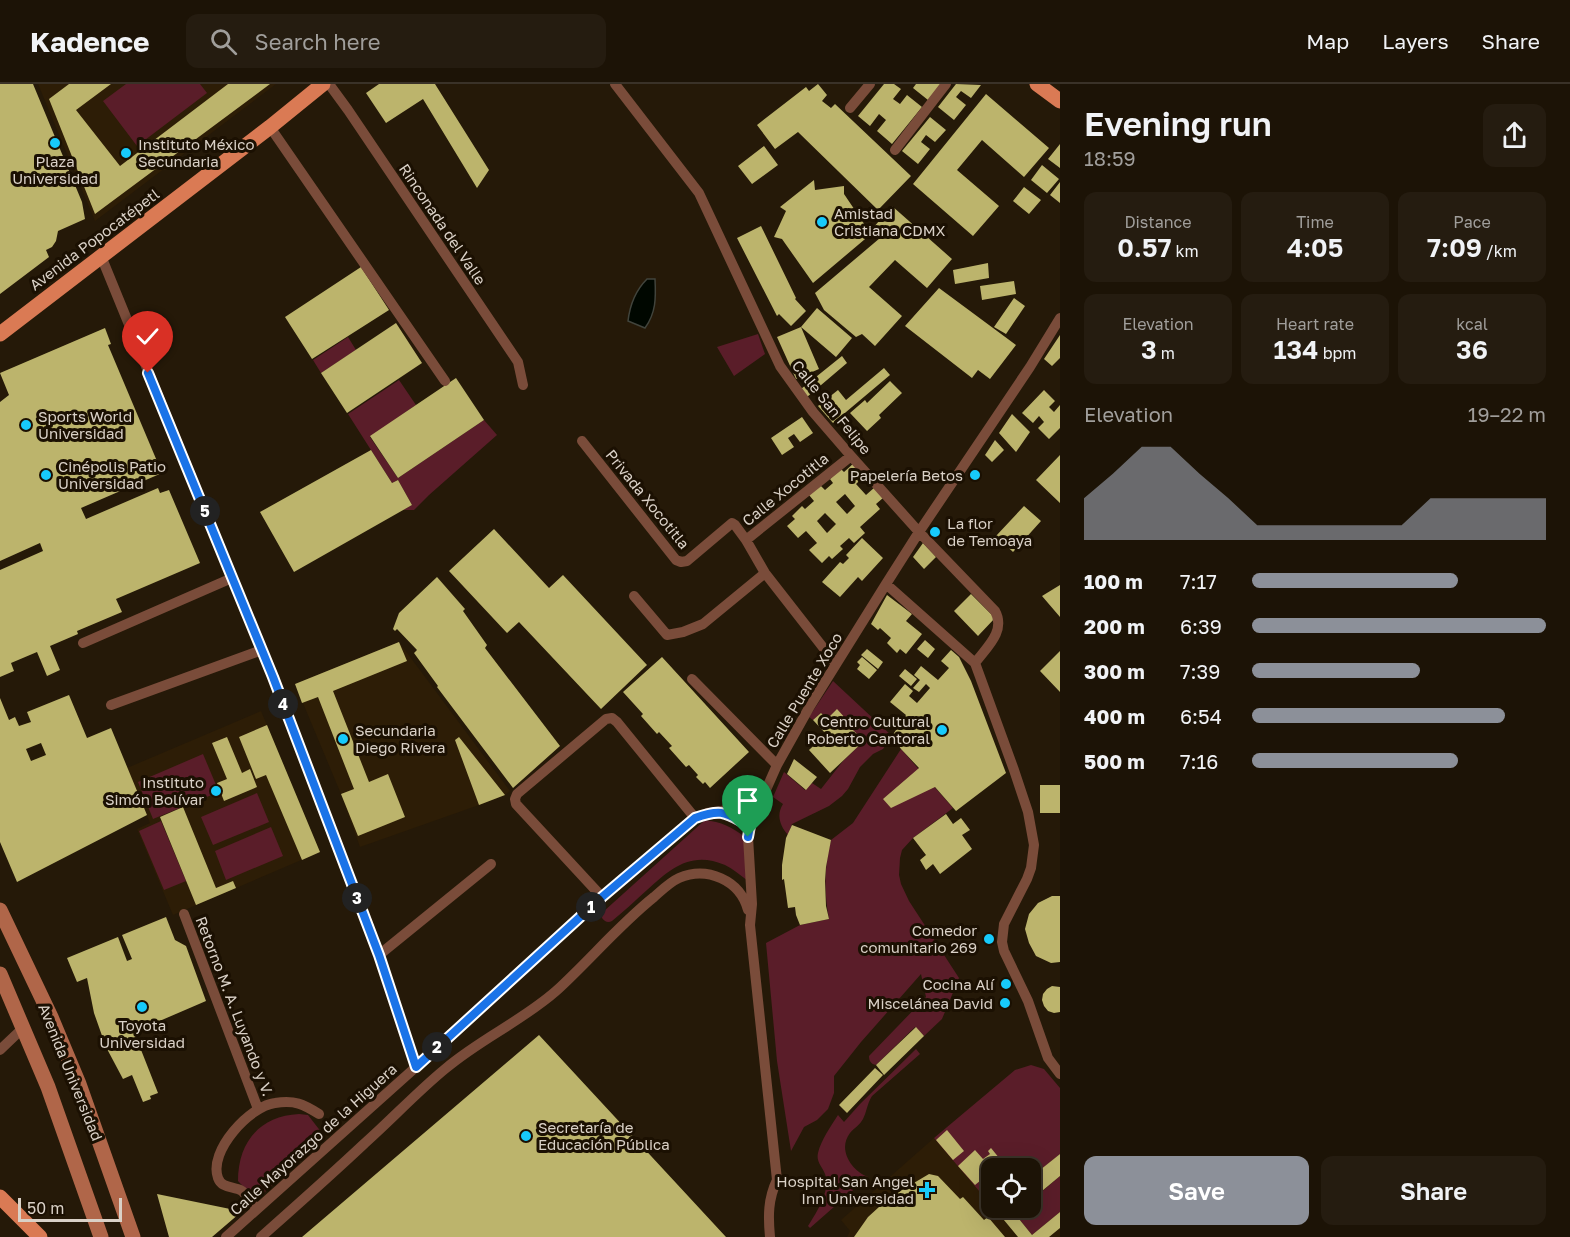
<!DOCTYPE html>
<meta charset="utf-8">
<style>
:root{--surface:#1c1306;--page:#251c10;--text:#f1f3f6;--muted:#a09e9b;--line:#3a3228;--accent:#8c9099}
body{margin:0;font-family:"Golos Text",sans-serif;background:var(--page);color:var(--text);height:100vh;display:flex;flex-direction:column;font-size:22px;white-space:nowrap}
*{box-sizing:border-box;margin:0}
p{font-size:20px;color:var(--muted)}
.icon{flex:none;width:33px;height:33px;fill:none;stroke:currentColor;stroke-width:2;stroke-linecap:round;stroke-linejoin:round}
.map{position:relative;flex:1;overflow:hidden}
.sheet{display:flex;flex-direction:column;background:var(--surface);width:510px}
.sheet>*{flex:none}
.controls{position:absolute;left:981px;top:1074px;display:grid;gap:12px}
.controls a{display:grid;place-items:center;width:60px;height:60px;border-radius:12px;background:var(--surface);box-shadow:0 6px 24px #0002,0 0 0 2px var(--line);font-size:30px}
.scale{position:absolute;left:18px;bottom:15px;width:104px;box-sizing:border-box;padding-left:6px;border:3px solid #dad1c7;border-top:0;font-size:16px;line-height:21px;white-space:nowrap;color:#dad1c7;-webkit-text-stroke:4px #1b1002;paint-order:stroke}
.pin{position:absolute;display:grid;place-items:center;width:51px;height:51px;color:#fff;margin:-62px -26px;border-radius:50% 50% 50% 0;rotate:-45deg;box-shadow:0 0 6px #0007}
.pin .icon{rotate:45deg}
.km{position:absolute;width:30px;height:30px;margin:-15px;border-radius:50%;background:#222;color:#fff;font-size:16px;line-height:30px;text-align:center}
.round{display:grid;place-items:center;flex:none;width:63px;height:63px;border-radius:12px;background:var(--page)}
.headline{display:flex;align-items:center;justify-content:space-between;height:102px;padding:0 24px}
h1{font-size:33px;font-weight:600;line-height:45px}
.metrics{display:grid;grid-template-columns:repeat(3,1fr);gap:9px;height:102px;padding:6px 24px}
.metrics div{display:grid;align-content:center;border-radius:12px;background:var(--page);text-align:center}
.metrics b{font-size:26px;font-weight:600}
.metrics small{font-size:16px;font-weight:400}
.metrics p{font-size:16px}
.chart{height:168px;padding:12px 24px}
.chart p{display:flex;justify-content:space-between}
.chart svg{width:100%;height:108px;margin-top:6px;fill:var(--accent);opacity:.7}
.cta{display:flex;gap:12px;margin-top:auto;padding:12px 24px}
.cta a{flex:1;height:69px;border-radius:12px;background:var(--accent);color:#fff;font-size:24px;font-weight:600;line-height:69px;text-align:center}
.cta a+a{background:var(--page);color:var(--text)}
ul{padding:0 24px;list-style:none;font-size:20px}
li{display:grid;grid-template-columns:96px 72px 1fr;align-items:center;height:45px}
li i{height:15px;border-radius:8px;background:var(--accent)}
header{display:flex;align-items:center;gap:36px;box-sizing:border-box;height:84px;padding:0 30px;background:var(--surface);border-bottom:2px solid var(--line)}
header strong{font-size:28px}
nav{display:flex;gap:33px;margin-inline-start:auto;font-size:21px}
.search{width:420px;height:54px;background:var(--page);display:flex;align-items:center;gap:15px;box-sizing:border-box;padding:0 21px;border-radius:12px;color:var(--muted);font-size:22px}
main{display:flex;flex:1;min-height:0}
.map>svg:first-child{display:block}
.built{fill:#2d1d06}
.green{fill:#5a1d29}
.water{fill:#000700;stroke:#41443c;stroke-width:1.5}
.building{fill:#bcb46c;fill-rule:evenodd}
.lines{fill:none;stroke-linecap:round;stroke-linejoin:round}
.minor{stroke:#7a4c3a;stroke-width:10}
.secondary{stroke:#b06649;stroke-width:15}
.primary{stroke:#da7a54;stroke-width:15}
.route-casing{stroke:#fff;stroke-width:12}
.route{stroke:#1a73e8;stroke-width:8}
.poi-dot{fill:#17cafb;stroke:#1b1002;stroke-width:2}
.labels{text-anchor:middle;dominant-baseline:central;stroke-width:6;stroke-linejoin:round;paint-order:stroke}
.poi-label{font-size:15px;fill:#dad1c7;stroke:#1b1002;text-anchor:start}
.street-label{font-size:15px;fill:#dad1c7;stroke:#1b1002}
</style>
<header>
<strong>Kadence</strong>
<div class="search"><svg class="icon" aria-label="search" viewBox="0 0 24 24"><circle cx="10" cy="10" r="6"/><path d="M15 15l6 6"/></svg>Search here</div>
<nav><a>Map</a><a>Layers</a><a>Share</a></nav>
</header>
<main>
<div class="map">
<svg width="1060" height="1153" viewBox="0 0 1060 1153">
<rect width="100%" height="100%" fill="#251908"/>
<path class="built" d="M 38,0 L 276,0 L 95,137 Z
M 399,558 L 510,707 L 505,711 L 479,721 L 360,763 L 341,710 L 295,600 Z
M 261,627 L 320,768 L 173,831 L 137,745 L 150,739 L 127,684 Z
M 934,1054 L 984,1111 L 991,1121 L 992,1124 L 1030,1124 L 1031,1094 L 1060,1070 L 1060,1153 L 847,1153 L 850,1147 L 841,1136 Z"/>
<path class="green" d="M 126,0 L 200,0 L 207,9 L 137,62 L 103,17 Z
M 758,250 L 765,270 L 734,292 L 717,263 Z
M 348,253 L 356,266 L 321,289 L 313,276 Z
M 399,296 L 416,321 L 370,353 L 398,394 L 484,336 L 497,351 L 429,411 L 414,426 L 403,426 L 412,421 L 398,396 L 392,399 L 348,330 Z
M 833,597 L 892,652 L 883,665 L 873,670 L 860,683 L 848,705 L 842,712 L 829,722 L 792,740 L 788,751 C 780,742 776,731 783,720 L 773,713 L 784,688 L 805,706 L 812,699 L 821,705 L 843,677 L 863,658 L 844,637 L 837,626 L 827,635 L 821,629 L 813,636 L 809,633 Z
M 901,665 L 953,724 L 913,754 L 902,766 L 900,774 L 899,791 L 901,800 L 909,817 L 959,894 L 942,935 L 924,952 L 915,943 L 876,981 C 871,980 869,977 869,972 L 926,913 L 921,890 L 861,958 L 834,992 L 834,1009 L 828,1025 L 817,1036 L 804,1043 L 791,1067 L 777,977 L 766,859 L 800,841 L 829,835 C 824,808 824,782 831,756 L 853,739 Z
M 203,670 L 219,708 L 153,735 L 138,698 Z
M 257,709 L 269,738 L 213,761 L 201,733 Z
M 705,736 C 721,738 732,743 745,753 L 748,797 C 740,791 733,785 725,781 C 691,766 670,785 647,806 C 635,817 624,827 612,837 C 608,839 605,838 602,834 L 603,828 Z
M 161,737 L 186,797 L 164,806 L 139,747 Z
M 271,743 L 283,772 L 226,796 L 215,767 Z
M 916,965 L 920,970 L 872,1012 C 867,1020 867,1027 863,1035 C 860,1041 854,1044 850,1049 C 837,1066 852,1087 868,1093 L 810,1144 L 808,1142 C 816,1129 831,1107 825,1090 C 822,1082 816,1078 818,1069 C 821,1056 831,1042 838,1031 L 844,1038 L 860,1020 Z
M 1031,981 L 1044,985 L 1060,1004 L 1060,1070 L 1031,1094 L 1030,1084 L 992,1084 L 991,1121 L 934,1054 L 1015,986 Z
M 299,1030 L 308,1031 L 325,1053 L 256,1116 L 238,1097 C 238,1059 259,1032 299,1030 Z
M 1060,1092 L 1060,1128 L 1032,1151 L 1010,1124 L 1016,1124 L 1018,1125 L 1020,1124 L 1030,1124 L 1031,1117 Z"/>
<path class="water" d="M 647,195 L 655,195 C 656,214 656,229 645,244 L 628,237 C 630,220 635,207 647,195 Z"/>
<path class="building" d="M 0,0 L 33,0 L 82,118 L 85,135 L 58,147 L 56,157 L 52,163 L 46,166 L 49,173 L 0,210 Z
M 69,0 L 111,0 L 76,26 L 120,82 L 228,0 L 270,0 L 95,130 L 49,15 Z
M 379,0 L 435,0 L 489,86 L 477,104 L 423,15 L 386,39 L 366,9 Z
M 818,0 L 827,11 L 822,17 L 831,24 L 835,20 L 911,92 L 878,126 L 798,48 L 775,65 L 757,41 L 806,3 L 809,7 Z
M 884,0 L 894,0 L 901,5 L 893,15 L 900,20 L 907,11 L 922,23 L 892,60 L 877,47 L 886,36 L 879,30 L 870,42 L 858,32 Z
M 916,0 L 941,0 L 928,16 L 913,4 Z
M 956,0 L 981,1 L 971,14 L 961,7 L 956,13 L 966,21 L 954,36 L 938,23 Z
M 986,10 L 1049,64 L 1024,93 L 982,56 L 957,86 L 999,122 L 973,152 L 913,100 Z
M 930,33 L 946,46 L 935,58 L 926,51 L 921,58 L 930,65 L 918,80 L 902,67 Z
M 1060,60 L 1060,84 L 1048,75 Z
M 764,62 L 778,81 L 752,100 L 738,82 Z
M 1042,81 L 1059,95 L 1047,109 L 1031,96 Z
M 814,96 L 815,106 L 844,102 L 844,110 L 871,150 L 813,199 L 782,155 L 774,153 L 786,127 L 780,123 Z
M 1060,98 L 1060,119 L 1050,111 Z
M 1024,103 L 1041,116 L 1029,130 L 1013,117 Z
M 892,122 L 952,175 L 927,204 L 895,176 L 869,203 L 902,232 L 875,262 L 862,250 L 856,253 L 824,226 L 815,209 L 880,154 L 873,144 Z
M 761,142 L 796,214 L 795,215 L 806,227 L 791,242 L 779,230 L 777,232 L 737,154 Z
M 988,179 L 989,194 L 955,200 L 953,186 Z
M 361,183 L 389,226 L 312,275 L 285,233 Z
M 1014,197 L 1016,210 L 982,216 L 980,202 Z
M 939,204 L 1016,261 L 990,295 L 978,286 L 972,294 L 905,242 Z
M 1014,214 L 1025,222 L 1006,250 L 994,243 Z
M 817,224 L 852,254 L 836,273 L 801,243 L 819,285 L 796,295 L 777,253 L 801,243 Z
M 396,239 L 422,279 L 347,329 L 321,289 Z
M 105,244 L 111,260 L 108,261 L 162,389 L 81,424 L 86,435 L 158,404 L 160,409 L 169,406 L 200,479 L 116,515 L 122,528 L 77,547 L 78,550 L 50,562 L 60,586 L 47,592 L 37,568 L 11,579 L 14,587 L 0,593 L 0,486 L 43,467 L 40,459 L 0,477 L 0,318 L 9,311 L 0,289 Z
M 1060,251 L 1060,274 L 1052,282 L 1044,275 Z
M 842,272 L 847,279 L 807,313 L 801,305 Z
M 884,284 L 890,291 L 833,339 L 818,322 L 838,306 L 846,316 Z
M 456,294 L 484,336 L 398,394 L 370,352 Z
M 890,297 L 902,309 L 879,331 L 881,334 L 867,347 L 850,329 L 865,316 L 867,319 Z
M 1044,306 L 1055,317 L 1049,323 L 1054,328 L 1060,321 L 1060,344 L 1049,355 L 1038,344 L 1044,338 L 1039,332 L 1033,339 L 1022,329 Z
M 1012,330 L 1030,348 L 1016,368 L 999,349 Z
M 802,333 L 813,349 L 800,358 L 794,350 L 788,354 L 794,363 L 782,371 L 771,354 Z
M 995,356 L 1004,366 L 992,378 L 985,371 Z
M 371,366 L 392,399 L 398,396 L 412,421 L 294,488 L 260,428 Z
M 1060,371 L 1060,419 L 1036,396 Z
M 854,379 L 865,391 L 856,400 L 866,411 L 875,403 L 883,414 L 876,420 L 880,425 L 860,443 L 865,449 L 854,459 L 849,454 L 840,462 L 843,465 L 832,475 L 829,472 L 822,479 L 809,466 L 817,459 L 806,447 L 798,454 L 787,442 L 795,435 L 792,432 L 802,422 L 805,425 L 814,417 L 809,411 L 820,401 L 825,406 L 833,399 L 830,395 L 841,385 L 844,388 ZM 845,410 L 855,422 L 847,430 L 836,418 ZM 825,429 L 836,440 L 827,449 L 817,437 Z
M 1024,422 L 1041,437 L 1013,468 L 996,452 Z
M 494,445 L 549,504 L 563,491 L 647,581 L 601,625 L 519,538 L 507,549 L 449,487 Z
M 862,454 L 883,474 L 862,497 L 858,493 L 840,513 L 822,498 L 840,478 L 843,480 L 849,474 L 846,471 Z
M 923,459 L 936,473 L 924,485 L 913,473 Z
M 437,493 L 465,525 L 463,527 L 487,561 L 485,564 L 560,662 L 513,704 L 437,603 L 438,602 L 414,569 L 417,566 L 397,545 L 395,547 L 393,545 L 399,529 Z
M 1060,501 L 1060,533 L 1042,512 Z
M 971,510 L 995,534 L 978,552 L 954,527 Z
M 887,511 L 912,530 L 906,537 L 922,550 L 906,570 L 900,565 L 897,569 L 887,559 L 891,554 L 880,544 L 878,546 L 871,540 Z
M 925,556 L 935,565 L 928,574 L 917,565 Z
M 399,558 L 407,577 L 333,607 L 369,698 L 388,690 L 405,733 L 358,752 L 341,710 L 354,705 L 318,613 L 302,619 L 295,600 Z
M 867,565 L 883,578 L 878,585 L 861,571 Z
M 951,566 L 959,573 L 971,597 L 1006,689 L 956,727 L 935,703 L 891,724 L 883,715 L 919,684 L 901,665 L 892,652 L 906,631 L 890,618 L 905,600 L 913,607 L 909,612 L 917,619 L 930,604 L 926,600 L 919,608 L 913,604 L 920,596 L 914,591 L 921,582 L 938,596 L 949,584 L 941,577 Z
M 1060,567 L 1060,608 L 1040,587 Z
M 662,573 L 749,668 L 710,704 L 705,698 L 703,700 L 696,693 L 698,691 L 689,681 L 686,683 L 669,664 L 672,662 L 659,648 L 657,650 L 641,632 L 643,630 L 623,608 Z
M 862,573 L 877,586 L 869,595 L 857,585 L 860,581 L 857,578 Z
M 905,585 L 917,595 L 911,602 L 899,592 Z
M 69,611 L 87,654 L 111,644 L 147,731 L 17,798 L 0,758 L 0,614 L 9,636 L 15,633 L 19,642 L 31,638 L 27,628 ZM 41,659 L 46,671 L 31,677 L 26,665 Z
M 837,625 L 846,635 L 844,637 L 864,657 L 830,689 L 809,666 L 826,650 L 813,636 L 821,629 L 827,635 Z
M 267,641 L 320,768 L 302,776 L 266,691 L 256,695 L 239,653 Z
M 227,653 L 242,689 L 250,685 L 257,703 L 224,717 L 217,699 L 227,695 L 212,659 Z
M 459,653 L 505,711 L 479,721 L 455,656 Z
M 794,675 L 817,693 L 806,706 L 787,690 Z
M 1040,701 L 1060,701 L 1060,729 L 1040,729 Z
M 183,723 L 216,804 L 233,797 L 236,804 L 196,821 L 160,733 Z
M 946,730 L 953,740 L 961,734 L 970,746 L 962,751 L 972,765 L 940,790 L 933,780 L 926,786 L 920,776 L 926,771 L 913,754 Z
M 792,741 L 831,756 L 826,783 L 825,797 L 826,822 L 829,835 L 800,841 L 796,831 L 795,823 L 788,824 L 784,795 L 782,796 L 782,781 L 786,754 Z
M 1052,812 L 1060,812 L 1060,878 L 1051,879 L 1036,872 L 1029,859 L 1025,845 L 1029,830 L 1038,819 Z
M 166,833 L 175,856 L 186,862 L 206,917 L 134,948 L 158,1009 L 150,1012 L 151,1015 L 143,1018 L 132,991 L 123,995 L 106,963 L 94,929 L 87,894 L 77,898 L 67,874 L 118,853 L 127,877 L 132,875 L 122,851 Z
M 1052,902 L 1060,903 L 1060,928 L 1054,929 L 1048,927 L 1044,922 L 1042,916 L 1043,910 L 1047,905 Z
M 916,943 L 924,952 L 884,991 L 876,981 Z
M 539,951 L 726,1153 L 302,1153 Z
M 875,984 L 883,991 L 847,1029 L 839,1021 Z
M 947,1046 L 964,1067 L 953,1076 L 936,1056 Z
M 991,1064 L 1004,1080 L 1001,1083 L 999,1080 L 994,1084 L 992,1084 L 992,1087 L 975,1101 L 958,1082 L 975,1066 L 983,1075 L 990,1070 L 988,1067 Z
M 1060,1070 L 1060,1092 L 1030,1117 L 1030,1094 Z
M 929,1090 L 938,1092 L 960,1115 L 963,1113 L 984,1136 L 988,1133 L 1005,1153 L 854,1153 L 868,1133 L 879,1123 L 897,1109 Z
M 157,1110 L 240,1127 L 240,1129 L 212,1153 L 169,1153 Z
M 994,1124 L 1010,1124 L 1032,1151 L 1060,1128 L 1060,1144 L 1049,1153 L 1018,1153 Z"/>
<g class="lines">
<path class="minor" d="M 329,0 L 348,26 L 518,278 L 523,301
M 615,0 L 699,109 L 780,282 L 813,328 L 851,372 L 919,448 L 995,527 C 1006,547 987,563 975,579
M 850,24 L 870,0
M 270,43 L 445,297
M 895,66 L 946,0
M 101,172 L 273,593 L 379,871 L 416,983
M 582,357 L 676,476 L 681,478 L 687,477 L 732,439 L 735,441 L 746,456
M 886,500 L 975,579 L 1014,686 L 1028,728 L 1034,761 L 1031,784 L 1027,795 L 1004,840 L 1002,858 L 1004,867 L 1028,917 L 1048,974 L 1060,990
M 634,512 L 667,551 L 683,548 L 703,540 L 765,489
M 83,559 L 232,494
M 836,580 L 765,489 L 746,456 L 851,372
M 692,595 L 777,681
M 111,621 L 262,566
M 722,727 L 750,742
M 602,813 L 516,720 L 515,715 L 517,710 L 606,635 L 612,634 L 617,638 L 695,734
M 184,830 L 258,1025
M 379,871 L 491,780
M 0,966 L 23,944
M 257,1125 C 252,1120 247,1111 242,1107 C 234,1102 222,1105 218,1094 C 208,1067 250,1022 275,1019 C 295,1016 303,1020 319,1030
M 226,1153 L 416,983 L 602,813 L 695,734 L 707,729 L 722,727 L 765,708
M 261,1153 C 296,1122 331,1091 365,1059 C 392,1035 417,1008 445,985 C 480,955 522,937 556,907 C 589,877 619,841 654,813 C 662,806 670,798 679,794 C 707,782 740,796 748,826
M 770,1153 C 768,1132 768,1115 777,1096 L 750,841 L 752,820 L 748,753 L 753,735 L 777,681 L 810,622 L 886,500 L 919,448 L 1030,283 L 1060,234"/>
<path class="secondary" d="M 0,826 L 51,933 L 79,1000 L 133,1153
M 0,890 L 48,1003 L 101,1153"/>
<path class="primary" d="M 1037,0 L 1060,17
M 0,250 L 270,43 L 323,0
M 0,1113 L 40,1153"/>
</g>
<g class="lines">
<g class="route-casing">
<path id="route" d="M 148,289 L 273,593 L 379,871 L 416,983 L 602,813 L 695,734 C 723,724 725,729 750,742 L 748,753"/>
</g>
<use href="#route" class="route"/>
</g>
<g class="poi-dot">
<circle cx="55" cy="59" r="6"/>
<circle cx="126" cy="69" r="6"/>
<circle cx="822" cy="138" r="6"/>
<circle cx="26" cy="341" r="6"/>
<circle cx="46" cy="391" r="6"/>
<circle cx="975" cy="391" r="6"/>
<circle cx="935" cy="448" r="6"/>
<circle cx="942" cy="646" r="6"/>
<circle cx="343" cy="655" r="6"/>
<circle cx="216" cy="707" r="6"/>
<circle cx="989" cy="855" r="6"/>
<circle cx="1006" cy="900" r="6"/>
<circle cx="1005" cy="919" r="6"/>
<circle cx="142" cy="923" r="6"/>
<circle cx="526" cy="1052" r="6"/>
<path d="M924 1097h6v6h6v6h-6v6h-6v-6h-6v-6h6z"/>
</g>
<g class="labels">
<g class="poi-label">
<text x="138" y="60">Instituto México<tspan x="138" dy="17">Secundaria</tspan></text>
<text x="55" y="77" text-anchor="middle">Plaza<tspan x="55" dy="17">Universidad</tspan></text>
<text x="834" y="129">Amistad<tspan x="834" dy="17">Cristiana CDMX</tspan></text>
<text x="38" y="332">Sports World<tspan x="38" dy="17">Universidad</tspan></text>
<text x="58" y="382">Cinépolis Patio<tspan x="58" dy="17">Universidad</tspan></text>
<text x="963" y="391" text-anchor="end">Papelería Betos</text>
<text x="947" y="439">La flor<tspan x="947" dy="17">de Temoaya</tspan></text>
<text x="930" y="637" text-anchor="end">Centro Cultural<tspan x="930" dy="17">Roberto Cantoral</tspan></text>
<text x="355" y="646">Secundaria<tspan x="355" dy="17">Diego Rivera</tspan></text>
<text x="204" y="698" text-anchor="end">Instituto<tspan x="204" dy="17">Simón Bolívar</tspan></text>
<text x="977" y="846" text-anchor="end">Comedor<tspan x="977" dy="17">comunitario 269</tspan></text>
<text x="994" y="900" text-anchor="end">Cocina Alí</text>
<text x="993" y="919" text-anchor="end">Miscelánea David</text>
<text x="142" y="941" text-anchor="middle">Toyota<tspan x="142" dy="17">Universidad</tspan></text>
<text x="538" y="1043">Secretaría de<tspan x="538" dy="17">Educación Pública</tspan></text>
<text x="914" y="1097" text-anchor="end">Hospital San Angel<tspan x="914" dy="17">Inn Universidad</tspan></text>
</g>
<g class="street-label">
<text transform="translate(443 140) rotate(56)">Rinconada del Valle</text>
<text transform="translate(94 155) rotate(-37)">Avenida Popocatépetl</text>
<text transform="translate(832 323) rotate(51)">Calle San Felipe</text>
<text transform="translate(785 405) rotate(-39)">Calle Xocotitla</text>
<text transform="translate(648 415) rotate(51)">Privada Xocotitla</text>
<text transform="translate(804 606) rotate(-59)">Calle Puente Xoco</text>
<text transform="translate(235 922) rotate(69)">Retorno M. A. Luyando y V.</text>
<text transform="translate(71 988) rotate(68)">Avenida Universidad</text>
<text transform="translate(313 1055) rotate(-42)">Calle Mayorazgo de la Higuera</text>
</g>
</g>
</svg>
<div class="controls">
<a><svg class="icon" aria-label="locate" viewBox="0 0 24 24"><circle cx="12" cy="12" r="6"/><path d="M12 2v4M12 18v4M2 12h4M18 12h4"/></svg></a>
</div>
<div class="scale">50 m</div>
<div class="pin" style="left:748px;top:753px;background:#1e9e55"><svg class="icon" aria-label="arrive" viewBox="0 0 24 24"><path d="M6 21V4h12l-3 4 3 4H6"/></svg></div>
<div class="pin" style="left:148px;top:289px;background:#d93025"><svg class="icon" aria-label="check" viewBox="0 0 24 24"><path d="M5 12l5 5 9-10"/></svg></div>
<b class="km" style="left:591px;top:823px">1</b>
<b class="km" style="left:437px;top:963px">2</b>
<b class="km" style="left:357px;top:814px">3</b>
<b class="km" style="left:283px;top:620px">4</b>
<b class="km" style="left:205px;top:427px">5</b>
</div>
<section class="sheet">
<div class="headline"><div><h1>Evening run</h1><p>18:59</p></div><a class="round"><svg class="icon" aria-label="share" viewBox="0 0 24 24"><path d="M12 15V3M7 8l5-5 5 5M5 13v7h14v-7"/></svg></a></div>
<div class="metrics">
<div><p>Distance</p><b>0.57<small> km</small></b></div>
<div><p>Time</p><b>4:05</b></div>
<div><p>Pace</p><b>7:09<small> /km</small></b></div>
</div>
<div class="metrics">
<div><p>Elevation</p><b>3<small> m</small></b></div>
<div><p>Heart rate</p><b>134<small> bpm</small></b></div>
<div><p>kcal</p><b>36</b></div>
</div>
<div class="chart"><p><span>Elevation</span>19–22 m</p>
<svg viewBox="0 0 160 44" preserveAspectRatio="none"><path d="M0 44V27L10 17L20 6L30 6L40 17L50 27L60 38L70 38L80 38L90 38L100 38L110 38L120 27L130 27L140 27L150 27L160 27V44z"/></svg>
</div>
<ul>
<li><b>100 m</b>7:17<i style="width:70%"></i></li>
<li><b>200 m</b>6:39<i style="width:100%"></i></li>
<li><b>300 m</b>7:39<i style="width:57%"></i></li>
<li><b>400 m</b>6:54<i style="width:86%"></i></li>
<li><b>500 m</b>7:16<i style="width:70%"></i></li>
</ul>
<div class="cta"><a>Save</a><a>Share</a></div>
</section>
</main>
